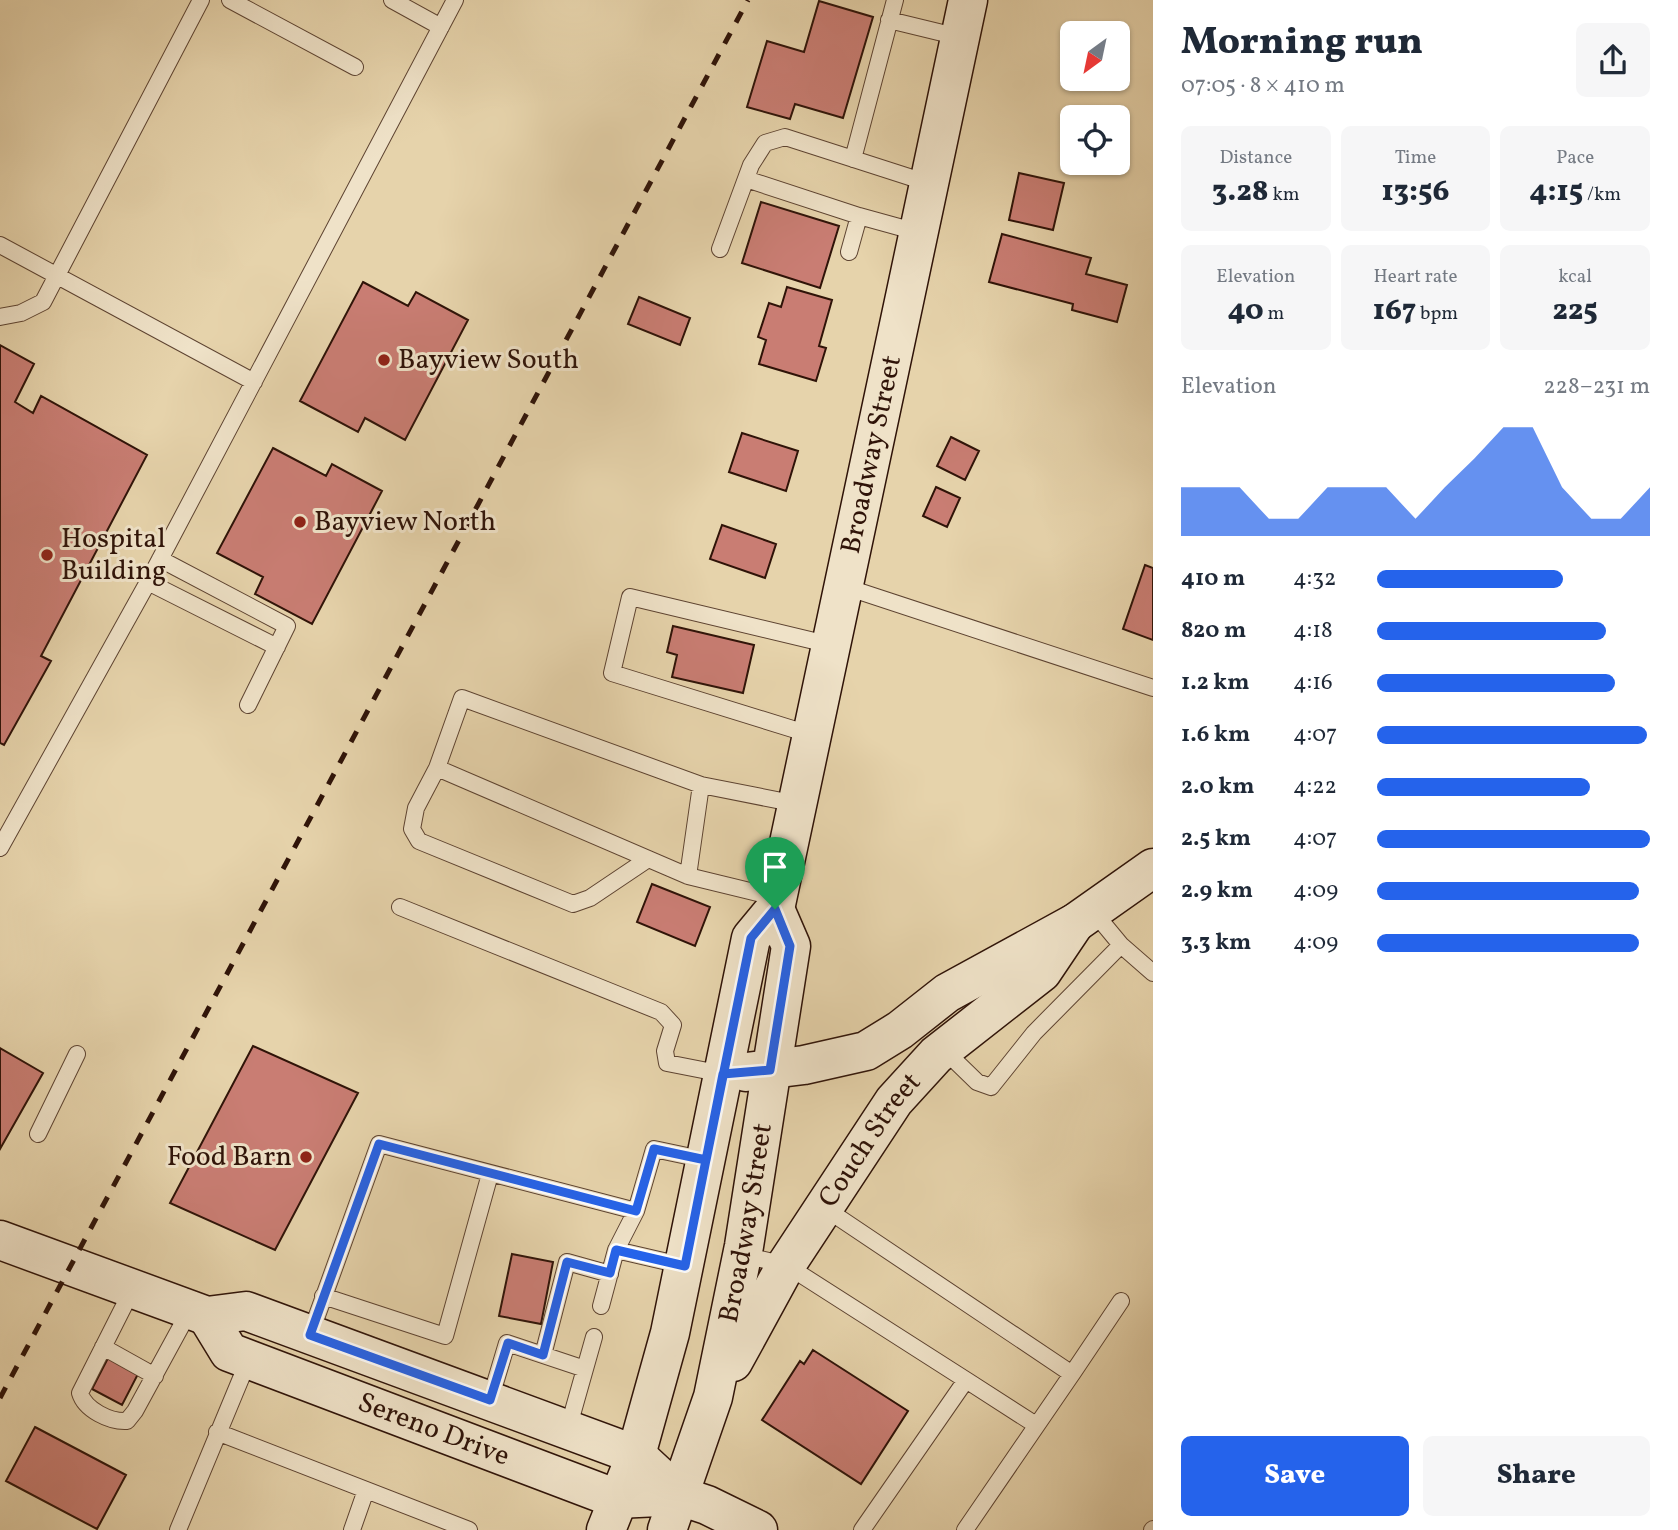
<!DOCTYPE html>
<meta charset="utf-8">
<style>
:root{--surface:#fff;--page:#f6f6f7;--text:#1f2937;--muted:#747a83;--accent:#2563eb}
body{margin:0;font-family:Vollkorn,serif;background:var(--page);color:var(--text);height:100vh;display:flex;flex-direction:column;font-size:26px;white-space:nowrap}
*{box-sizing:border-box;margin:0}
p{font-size:23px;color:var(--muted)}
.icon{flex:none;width:38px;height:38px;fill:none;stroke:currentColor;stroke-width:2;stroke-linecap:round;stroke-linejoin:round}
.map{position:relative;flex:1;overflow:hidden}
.drawer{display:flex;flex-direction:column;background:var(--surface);width:525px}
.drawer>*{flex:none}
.needle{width:46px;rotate:213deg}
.controls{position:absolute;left:1060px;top:21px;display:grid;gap:14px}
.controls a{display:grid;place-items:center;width:70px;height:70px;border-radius:10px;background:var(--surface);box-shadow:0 2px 5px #0004;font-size:35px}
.pin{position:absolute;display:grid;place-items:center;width:60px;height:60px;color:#fff;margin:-72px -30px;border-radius:50% 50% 50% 0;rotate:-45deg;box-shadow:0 0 7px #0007}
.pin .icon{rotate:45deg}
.round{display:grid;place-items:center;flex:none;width:74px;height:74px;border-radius:10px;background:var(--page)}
.head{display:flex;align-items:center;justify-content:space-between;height:119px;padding:0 28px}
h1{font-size:38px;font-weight:800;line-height:52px}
.metrics{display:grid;grid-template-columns:repeat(3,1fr);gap:10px;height:119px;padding:7px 28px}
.metrics div{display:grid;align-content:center;border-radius:10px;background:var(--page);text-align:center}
.metrics b{font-size:30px;font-weight:800}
.metrics small{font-size:19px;font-weight:400}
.metrics p{font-size:19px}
.chart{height:196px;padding:14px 28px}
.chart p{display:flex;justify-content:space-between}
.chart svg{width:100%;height:126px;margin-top:7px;fill:var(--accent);opacity:.7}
.primary-button{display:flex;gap:14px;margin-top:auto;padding:14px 28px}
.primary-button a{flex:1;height:80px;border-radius:10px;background:var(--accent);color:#fff;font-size:28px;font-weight:800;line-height:80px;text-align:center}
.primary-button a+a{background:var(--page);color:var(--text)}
ul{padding:0 28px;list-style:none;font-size:23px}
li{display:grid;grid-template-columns:112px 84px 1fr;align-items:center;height:52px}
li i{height:18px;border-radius:9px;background:var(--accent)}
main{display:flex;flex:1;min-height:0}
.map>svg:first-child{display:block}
.building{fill:#c97d73;stroke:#2f1308;stroke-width:2}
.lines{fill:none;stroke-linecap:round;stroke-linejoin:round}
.lane-casing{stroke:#5d4331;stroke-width:18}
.secondary-casing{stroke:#2f1308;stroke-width:41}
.lane{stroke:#efe2c8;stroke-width:16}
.secondary{stroke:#efe2c8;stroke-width:38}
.rail{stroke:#2f1308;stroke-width:5;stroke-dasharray:12 12;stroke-linecap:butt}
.route-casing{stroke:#fff;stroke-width:14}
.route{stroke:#2563eb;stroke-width:9}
.poi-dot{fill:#8f2418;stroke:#efe2c8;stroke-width:2.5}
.labels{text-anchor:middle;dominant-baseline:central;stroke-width:6;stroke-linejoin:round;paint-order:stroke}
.poi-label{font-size:28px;fill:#2f1308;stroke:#efe2c8;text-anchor:start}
.street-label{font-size:28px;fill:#2f1308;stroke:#efe2c8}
</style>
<main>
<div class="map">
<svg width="1153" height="1530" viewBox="0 0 1153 1530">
<rect width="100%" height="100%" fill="#e6d3ab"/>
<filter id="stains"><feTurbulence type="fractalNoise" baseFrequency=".00286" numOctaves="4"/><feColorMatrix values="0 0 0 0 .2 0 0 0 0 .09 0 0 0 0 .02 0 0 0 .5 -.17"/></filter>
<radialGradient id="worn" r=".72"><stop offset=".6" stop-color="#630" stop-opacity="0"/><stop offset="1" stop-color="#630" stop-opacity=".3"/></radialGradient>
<path class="building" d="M 819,1 L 873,17 L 843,118 L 795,104 L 790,119 L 747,107 L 767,41 L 804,52 Z
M 1019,173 L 1064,183 L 1053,230 L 1009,220 Z
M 761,202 L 839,226 L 820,288 L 742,263 Z
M 1002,234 L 1091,258 L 1086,274 L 1127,285 L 1117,322 L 1072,310 L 1073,304 L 989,282 Z
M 363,282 L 408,306 L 416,292 L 468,320 L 405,440 L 365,418 L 358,432 L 300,401 Z
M 787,287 L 832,300 L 819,346 L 826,348 L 816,381 L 759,364 L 766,340 L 758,337 L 769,303 L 781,307 Z
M 639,297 L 690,318 L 680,345 L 628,324 Z
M 0,345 L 34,364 L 15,402 L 33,413 L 41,396 L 147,455 L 41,656 L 51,661 L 4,745 L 0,743 Z
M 742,433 L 798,451 L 786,491 L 729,472 Z
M 951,437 L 979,451 L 965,480 L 937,466 Z
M 273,448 L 326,476 L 332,464 L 382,491 L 312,624 L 255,594 L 263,577 L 217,553 Z
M 936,487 L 960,498 L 947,527 L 923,516 Z
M 722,525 L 776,544 L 765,578 L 710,559 Z
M 1145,565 L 1153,568 L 1153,640 L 1123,629 Z
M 673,626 L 754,645 L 743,693 L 672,677 L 677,655 L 667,652 Z
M 652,884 L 710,907 L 695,946 L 637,922 Z
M 253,1046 L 358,1093 L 275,1250 L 170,1203 Z
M 0,1048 L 43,1073 L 0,1149 Z
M 512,1254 L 553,1262 L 541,1324 L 499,1316 Z
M 813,1350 L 908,1411 L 861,1484 L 762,1420 L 800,1361 L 804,1364 Z
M 108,1358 L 138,1374 L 122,1405 L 92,1389 Z
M 35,1427 L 126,1475 L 97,1529 L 6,1481 Z"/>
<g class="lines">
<g class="lane-casing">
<path id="lane" d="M 230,0 L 355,67
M 392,0 L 441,27
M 889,20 L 959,37
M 853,159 L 895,0
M 746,179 L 859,216
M 0,245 L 254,382
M 720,249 L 751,165 L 765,143 L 785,137 L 928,183
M 849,252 L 859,216 L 917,232
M 0,317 L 21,313 L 43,302 L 201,0
M 160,559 L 287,626 L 248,705
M 148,582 L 277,647
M 843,586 L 1153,688
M 812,735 L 612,673 L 630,597 L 831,645
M 437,768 L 416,808 L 412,829 L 419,841 L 573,904 L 590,898 L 648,859
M 0,848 L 148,582 L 455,0
M 688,876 L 437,768 L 462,698 L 701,785
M 778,898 L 688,876 L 701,785 L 797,804
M 400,907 L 661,1012 L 673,1025 L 665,1051 L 667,1063 L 723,1074
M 1092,910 L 1121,945 L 1153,973
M 943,1049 L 977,1082 L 991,1087 L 1034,1033 L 1121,945
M 38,1134 L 77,1054
M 823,1207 L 1072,1374 L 1121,1301
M 743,1255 L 786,1265 L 966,1380
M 685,1266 L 616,1250 L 636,1211 L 654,1149 L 706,1160
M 132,1290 L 80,1393 C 85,1410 110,1422 127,1421 L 135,1411 L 190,1310
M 323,1296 L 445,1336 L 490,1174
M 601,1306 L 616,1250
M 310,1335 L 379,1144 L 636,1211
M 103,1347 L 155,1376
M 543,1355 L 567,1262 L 610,1274
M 490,1400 L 507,1343 L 585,1369
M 568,1429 L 594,1337
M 217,1432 L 469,1530
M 178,1530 L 249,1359
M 352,1530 L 366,1490
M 862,1530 L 966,1380 L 1036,1425
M 965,1530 L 1072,1374
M 1152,1530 L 1153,1529"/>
</g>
<g class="secondary-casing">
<g id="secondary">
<path d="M 746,1072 L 804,1065 L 866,1051 L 900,1030 L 947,993 L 1075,923 L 1153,868"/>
<path d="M 0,1240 L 207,1316 L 246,1311 L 636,1455 L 680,1496"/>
<path id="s1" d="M 207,1316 L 229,1352 L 617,1499 L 680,1496 L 707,1505 L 758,1530"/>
<path id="s2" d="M 733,1362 L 786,1265 L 894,1101 L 936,1055 L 1042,972 L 1075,923"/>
<path id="s3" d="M 606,1530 L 636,1455 L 670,1333 L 751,938 L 775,909 L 968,0"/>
<path id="s4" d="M 667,1530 L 713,1397 L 744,1246 L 791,946 L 775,909"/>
</g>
</g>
<use href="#lane" class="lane"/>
<use href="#secondary" class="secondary"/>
<path class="rail" d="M 0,1398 L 748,0"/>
</g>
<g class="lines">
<g class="route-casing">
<path id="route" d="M 775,909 L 751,938 L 706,1160 L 654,1149 L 636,1211 L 379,1144 L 310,1335 L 490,1400 L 508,1343 L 543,1355 L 567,1262 L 610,1273 L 616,1250 L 685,1266 L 723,1074 L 770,1070 L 790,946 L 775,909"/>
</g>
<use href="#route" class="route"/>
</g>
<g class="poi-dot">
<circle cx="384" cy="360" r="7"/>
<circle cx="300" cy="522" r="7"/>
<circle cx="47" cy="555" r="7"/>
<circle cx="306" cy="1157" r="7"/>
</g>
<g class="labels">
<g class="poi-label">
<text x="398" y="360">Bayview South</text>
<text x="314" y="522">Bayview North</text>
<text x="61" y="539">Hospital<tspan x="61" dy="32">Building</tspan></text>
<text x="292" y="1157" text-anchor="end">Food Barn</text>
</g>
<g class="street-label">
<text stroke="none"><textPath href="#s3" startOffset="1113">Broadway Street</textPath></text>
<text stroke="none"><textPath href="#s2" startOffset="261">Couch Street</textPath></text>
<text stroke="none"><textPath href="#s4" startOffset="318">Broadway Street</textPath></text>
<text stroke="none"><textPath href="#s1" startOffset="261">Sereno Drive</textPath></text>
</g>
</g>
<rect width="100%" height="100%" filter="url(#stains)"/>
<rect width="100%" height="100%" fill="url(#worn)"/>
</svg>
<div class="controls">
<a><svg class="needle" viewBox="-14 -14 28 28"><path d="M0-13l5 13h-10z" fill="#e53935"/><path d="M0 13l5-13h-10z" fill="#747a83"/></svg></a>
<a><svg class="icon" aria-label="locate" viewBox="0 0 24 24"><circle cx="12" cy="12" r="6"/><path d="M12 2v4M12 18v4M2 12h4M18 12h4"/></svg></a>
</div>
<div class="pin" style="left:775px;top:909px;background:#1e9e55"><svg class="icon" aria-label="arrive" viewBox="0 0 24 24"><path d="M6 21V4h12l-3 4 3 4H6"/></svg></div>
</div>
<section class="drawer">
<div class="head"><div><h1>Morning run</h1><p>07:05 · 8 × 410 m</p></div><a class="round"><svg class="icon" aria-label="share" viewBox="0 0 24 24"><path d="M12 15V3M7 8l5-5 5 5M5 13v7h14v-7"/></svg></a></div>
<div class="metrics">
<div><p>Distance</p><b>3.28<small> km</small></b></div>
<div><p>Time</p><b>13:56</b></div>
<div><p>Pace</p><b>4:15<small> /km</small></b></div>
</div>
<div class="metrics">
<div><p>Elevation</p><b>40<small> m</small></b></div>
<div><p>Heart rate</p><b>167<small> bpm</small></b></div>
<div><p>kcal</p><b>225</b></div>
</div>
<div class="chart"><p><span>Elevation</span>228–231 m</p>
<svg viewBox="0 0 160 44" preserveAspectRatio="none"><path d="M0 44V27L10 27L20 27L30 38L40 38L50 27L60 27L70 27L80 38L90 27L100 17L110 6L120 6L130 27L140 38L150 38L160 27V44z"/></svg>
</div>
<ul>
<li><b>410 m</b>4:32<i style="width:68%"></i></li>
<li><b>820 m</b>4:18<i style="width:84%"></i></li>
<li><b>1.2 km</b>4:16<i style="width:87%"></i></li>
<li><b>1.6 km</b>4:07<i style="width:99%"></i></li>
<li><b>2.0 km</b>4:22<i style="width:78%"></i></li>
<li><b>2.5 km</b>4:07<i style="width:100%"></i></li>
<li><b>2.9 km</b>4:09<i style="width:96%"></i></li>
<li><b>3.3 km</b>4:09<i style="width:96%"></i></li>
</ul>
<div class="primary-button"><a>Save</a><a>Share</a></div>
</section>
</main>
